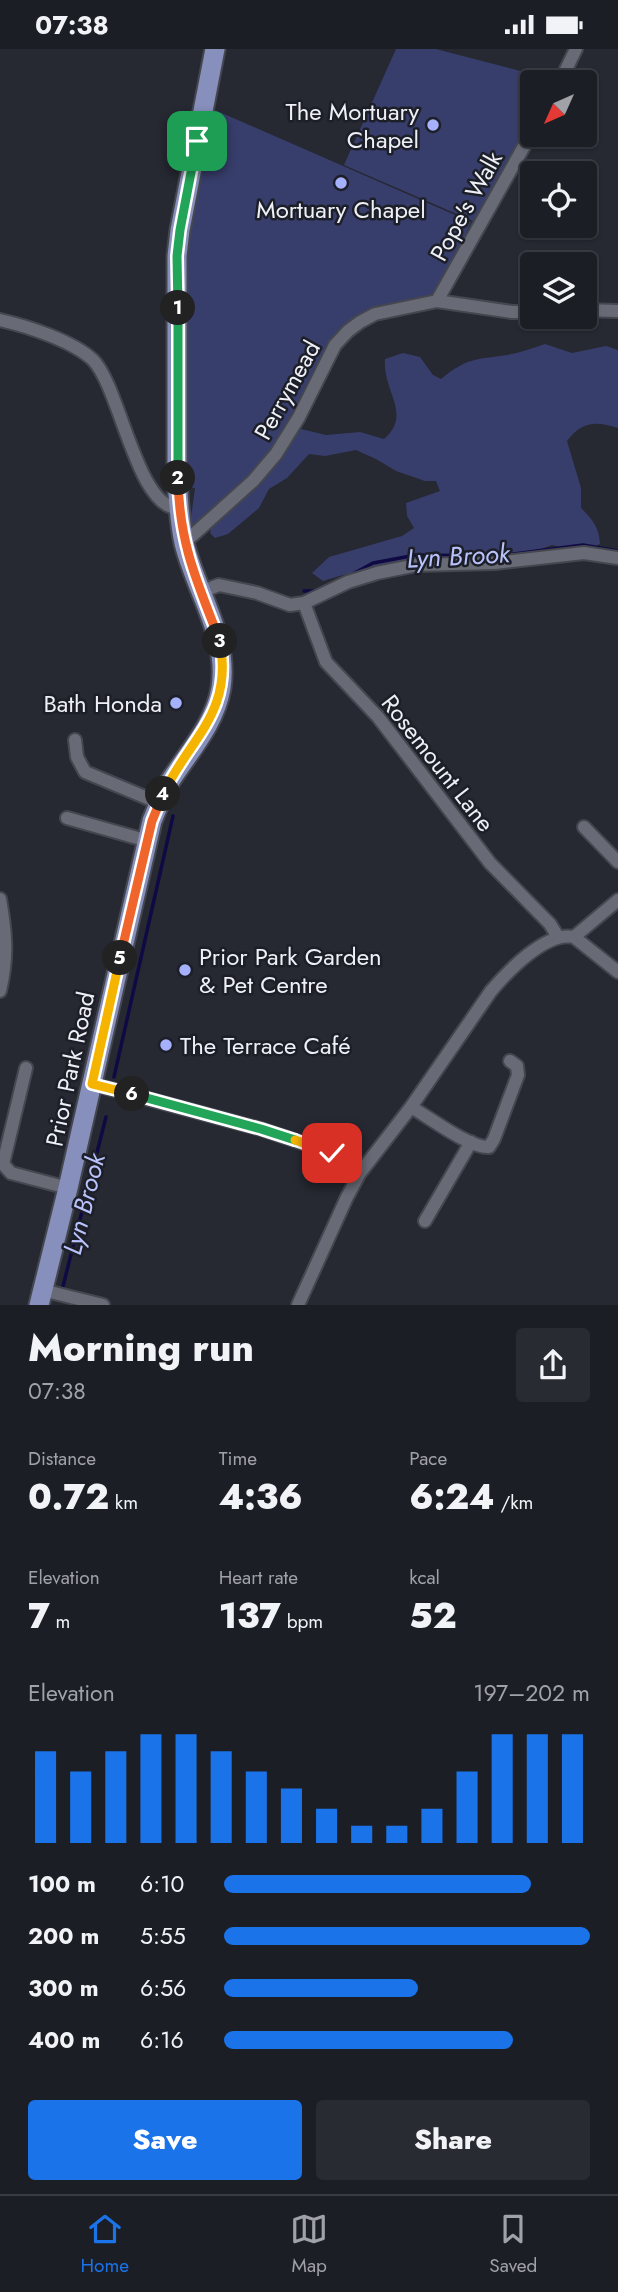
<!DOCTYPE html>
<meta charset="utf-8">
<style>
:root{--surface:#1c1e26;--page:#292b32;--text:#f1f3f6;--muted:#a0a2a7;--line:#3a3c43;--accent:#1a73e8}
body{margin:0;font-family:Jost,sans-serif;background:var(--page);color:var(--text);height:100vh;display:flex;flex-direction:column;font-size:26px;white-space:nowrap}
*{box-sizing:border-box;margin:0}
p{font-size:23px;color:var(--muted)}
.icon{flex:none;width:38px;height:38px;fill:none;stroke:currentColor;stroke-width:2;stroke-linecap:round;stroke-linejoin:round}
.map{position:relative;height:1256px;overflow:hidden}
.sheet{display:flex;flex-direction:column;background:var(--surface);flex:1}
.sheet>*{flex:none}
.needle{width:46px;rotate:225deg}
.controls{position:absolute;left:520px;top:21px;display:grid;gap:14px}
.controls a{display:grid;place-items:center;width:77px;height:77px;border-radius:7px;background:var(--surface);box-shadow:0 2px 5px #0004,0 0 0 2px var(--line);font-size:35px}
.pin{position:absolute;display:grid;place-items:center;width:60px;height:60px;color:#fff;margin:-30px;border-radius:14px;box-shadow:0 4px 10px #0006}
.km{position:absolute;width:35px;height:35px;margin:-18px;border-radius:50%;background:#222;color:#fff;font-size:19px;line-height:35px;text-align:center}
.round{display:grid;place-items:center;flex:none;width:74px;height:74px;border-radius:7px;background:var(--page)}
.summary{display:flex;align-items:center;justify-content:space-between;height:119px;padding:0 28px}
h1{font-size:38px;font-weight:800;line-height:52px}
.metrics{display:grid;grid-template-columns:repeat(3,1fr);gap:10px;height:119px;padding:7px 28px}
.metrics div{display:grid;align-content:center}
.metrics b{font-size:35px;font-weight:800}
.metrics small{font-size:19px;font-weight:400}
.metrics p{font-size:19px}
.chart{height:196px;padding:14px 28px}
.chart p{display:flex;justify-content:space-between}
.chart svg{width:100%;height:126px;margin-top:7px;stroke:var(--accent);stroke-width:6}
.cta{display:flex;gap:14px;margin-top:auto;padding:14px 28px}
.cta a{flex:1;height:80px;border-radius:7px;background:var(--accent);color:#fff;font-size:28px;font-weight:800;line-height:80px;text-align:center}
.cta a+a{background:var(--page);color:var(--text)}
ul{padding:0 28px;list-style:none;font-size:23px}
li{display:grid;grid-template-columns:112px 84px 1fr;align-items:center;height:52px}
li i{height:18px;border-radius:9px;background:var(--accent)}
.status{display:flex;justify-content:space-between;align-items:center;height:49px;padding:0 35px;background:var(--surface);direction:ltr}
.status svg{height:19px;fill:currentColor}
.menu{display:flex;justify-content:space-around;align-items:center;height:98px;border-top:2px solid var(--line);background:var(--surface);font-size:19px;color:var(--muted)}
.menu a{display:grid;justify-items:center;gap:4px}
.menu .on{color:var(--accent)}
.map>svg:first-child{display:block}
.green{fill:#383e6c}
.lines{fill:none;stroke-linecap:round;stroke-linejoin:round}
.stream{stroke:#100a44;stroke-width:3.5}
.street-casing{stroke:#45474f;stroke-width:16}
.primary-casing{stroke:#45474f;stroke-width:23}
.street{stroke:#686a76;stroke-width:12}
.primary{stroke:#878fbc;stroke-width:19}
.split-1-casing{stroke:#fff;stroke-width:14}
.split-2-casing{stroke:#fff;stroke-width:14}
.split-3-casing{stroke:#fff;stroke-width:14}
.split-4-casing{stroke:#fff;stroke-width:14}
.split-5-casing{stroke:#fff;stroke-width:14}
.split-6-casing{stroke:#fff;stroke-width:14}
.split-7-casing{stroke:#fff;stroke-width:14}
.split-8-casing{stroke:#fff;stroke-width:14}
.split-1{stroke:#22a559;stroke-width:9}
.split-2{stroke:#22a559;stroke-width:9}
.split-3{stroke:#f0652b;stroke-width:9}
.split-4{stroke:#f5b400;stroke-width:9}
.split-5{stroke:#f0652b;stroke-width:9}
.split-6{stroke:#f5b400;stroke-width:9}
.split-7{stroke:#22a559;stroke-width:9}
.split-8{stroke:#f5b400;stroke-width:9}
.poi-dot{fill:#a5b1fc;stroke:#1d1f28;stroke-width:2.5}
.labels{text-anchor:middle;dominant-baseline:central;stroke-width:5;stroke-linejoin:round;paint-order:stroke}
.poi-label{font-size:24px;fill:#eff0f7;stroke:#1d1f28;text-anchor:end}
.street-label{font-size:24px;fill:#eff0f7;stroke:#1d1f28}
.water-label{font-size:26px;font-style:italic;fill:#b9c3fb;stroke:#1d1f28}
</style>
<div class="status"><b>07:38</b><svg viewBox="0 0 49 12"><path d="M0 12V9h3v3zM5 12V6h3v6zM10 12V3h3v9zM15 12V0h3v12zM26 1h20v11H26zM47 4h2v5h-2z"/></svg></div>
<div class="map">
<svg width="618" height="1256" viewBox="0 0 618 1256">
<rect width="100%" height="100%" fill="#262832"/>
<path class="green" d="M 396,0 L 436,0 L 555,31 L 554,33 L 532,33 L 532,71 L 473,172 L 344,116 Z
M 215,61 L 471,173 L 459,200 L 436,244 L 430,246 L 428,251 L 410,253 L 333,291 L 272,400 L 249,428 L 195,477 L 190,476 L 195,439 L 184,438 L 186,196 Z
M 545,295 L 572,304 L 606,297 L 618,301 L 618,379 C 596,372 582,372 567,392 L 581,439 L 581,459 C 593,471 599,478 600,495 L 587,501 L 568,500 L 552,496 L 524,506 L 372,521 L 343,526 L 323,532 L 312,524 L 329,508 L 402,487 L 414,479 L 407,467 L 406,454 L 440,442 L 436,432 L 425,432 L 396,422 L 376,410 L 356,401 L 325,407 L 309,405 L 287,429 L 269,440 L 259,459 L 228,485 L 215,489 L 210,484 L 212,476 L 271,419 L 301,380 L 326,386 L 360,383 L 384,390 C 413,365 382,342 385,310 L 403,304 L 420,308 L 433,326 L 441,330 C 468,308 475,311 507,306 C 520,304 533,299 545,295 Z"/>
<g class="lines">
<path class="stream" d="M 349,527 L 373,514 L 416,506 L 499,507 L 583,496 L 618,502
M 304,542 L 317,542
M 114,1028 L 173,767
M 62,1241 L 106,1068"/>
<g class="street-casing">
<path id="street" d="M 560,33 L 576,0
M 437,252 L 532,83
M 584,261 L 618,262
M 0,271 C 27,277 73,292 93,311 C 120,338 137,459 178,459
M 184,494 L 253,432 L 276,405 L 299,368 L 335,296 L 348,282 L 360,273 L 375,265 L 437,252 L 512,263 L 532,263
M 200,543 L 219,536 L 257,544 L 290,556 L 304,554 L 348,533 L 377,524 L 417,516 L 495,514 L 584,504 L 618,509
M 304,554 L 326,613 L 378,668 L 490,814 L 550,875 L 558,888
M 75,691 L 77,708 L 85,723 L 159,754
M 67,769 L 148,792
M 584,778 L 618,813
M 0,850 C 6,884 8,908 0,942
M 574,888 L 618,851
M 574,888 L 618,923
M 26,1019 L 3,1115 L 11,1124 L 68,1139
M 92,1035 L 261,1080 L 332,1104 L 360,1124
M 411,1058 C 429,1068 469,1099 489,1098 L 494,1090 L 518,1026 L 517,1017 L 510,1012
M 425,1172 L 471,1093
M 42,1241 L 103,1256
M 298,1256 L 347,1148 L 360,1124 L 411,1058 L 491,942 C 508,922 546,882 574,888"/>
</g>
<g class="primary-casing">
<path id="primary" d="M 39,1256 L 68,1139 L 152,772 C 157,760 161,748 167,737 C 186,706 215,676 221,639 C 229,587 196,543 184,494 C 179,471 178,448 177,425 L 177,207 L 180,181 L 215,0"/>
</g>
<use href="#street" class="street"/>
<use href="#primary" class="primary"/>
</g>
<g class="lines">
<g class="split-1-casing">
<path id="split-1" d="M 178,259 L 177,207 L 180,181 L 197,92"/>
</g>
<g class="split-2-casing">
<path id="split-2" d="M 178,429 L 178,259"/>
</g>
<g class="split-3-casing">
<path id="split-3" d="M 178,429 C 179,494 197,533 220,592"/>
</g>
<g class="split-4-casing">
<path id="split-4" d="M 163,745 C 191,687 233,665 220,592"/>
</g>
<g class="split-5-casing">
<path id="split-5" d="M 120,909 L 152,772 L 163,745"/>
</g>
<g class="split-6-casing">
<path id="split-6" d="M 120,909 L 92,1035 L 132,1045"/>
</g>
<g class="split-7-casing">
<path id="split-7" d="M 132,1045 L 261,1080 L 295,1091"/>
</g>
<g class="split-8-casing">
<path id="split-8" d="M 295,1091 L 332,1104"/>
</g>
<use href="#split-1" class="split-1"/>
<use href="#split-2" class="split-2"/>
<use href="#split-3" class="split-3"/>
<use href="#split-4" class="split-4"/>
<use href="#split-5" class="split-5"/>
<use href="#split-6" class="split-6"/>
<use href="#split-7" class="split-7"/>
<use href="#split-8" class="split-8"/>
</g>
<g class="poi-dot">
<circle cx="433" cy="76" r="7"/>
<circle cx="341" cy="134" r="7"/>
<circle cx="176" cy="654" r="7"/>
<circle cx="185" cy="921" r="7"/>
<circle cx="166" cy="996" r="7"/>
</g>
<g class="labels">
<g class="poi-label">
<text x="419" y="62">The Mortuary<tspan x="419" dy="28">Chapel</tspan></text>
<text x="341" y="160" text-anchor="middle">Mortuary Chapel</text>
<text x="162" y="654">Bath Honda</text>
<text x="199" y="907" text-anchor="start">Prior Park Garden<tspan x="199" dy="28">&amp; Pet Centre</tspan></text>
<text x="180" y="996" text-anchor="start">The Terrace Café</text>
</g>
<g class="street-label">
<text transform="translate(466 157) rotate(-61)">Pope's Walk</text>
<text transform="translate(287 341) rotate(-61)">Perrymead</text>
<text transform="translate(438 714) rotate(52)">Rosemount Lane</text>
<text transform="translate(70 1020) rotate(-78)">Prior Park Road</text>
</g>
<g class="water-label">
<text transform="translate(458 507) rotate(-3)">Lyn Brook</text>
<text transform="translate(84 1155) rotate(-76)">Lyn Brook</text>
</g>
</g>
</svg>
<div class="controls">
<a><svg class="needle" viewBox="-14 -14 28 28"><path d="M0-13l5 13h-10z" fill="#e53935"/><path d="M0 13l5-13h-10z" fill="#a0a2a7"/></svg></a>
<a><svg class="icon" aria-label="locate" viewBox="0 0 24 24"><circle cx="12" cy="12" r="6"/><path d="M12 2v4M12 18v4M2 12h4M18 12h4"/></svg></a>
<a><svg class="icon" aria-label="layers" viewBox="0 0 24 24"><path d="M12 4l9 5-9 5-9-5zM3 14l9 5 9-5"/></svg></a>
</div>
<div class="pin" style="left:197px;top:92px;background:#1e9e55"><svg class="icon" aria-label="arrive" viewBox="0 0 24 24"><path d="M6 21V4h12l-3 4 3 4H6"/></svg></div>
<div class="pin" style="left:332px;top:1104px;background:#d93025"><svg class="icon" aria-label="check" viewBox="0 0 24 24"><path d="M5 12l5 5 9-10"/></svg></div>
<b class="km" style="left:178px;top:259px">1</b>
<b class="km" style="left:178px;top:429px">2</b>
<b class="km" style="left:220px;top:592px">3</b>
<b class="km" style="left:163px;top:745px">4</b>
<b class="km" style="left:120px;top:909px">5</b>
<b class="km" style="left:132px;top:1045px">6</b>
</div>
<section class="sheet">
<div class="summary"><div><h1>Morning run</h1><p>07:38</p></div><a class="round"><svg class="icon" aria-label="share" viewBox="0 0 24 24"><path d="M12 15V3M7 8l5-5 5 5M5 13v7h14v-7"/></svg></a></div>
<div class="metrics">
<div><p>Distance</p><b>0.72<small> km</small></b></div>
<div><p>Time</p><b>4:36</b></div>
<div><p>Pace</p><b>6:24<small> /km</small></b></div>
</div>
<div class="metrics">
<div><p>Elevation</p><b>7<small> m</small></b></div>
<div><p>Heart rate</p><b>137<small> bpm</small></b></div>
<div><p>kcal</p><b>52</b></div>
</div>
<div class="chart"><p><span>Elevation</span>197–202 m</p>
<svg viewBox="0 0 160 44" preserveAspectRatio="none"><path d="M5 44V12M15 44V19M25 44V12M35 44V6M45 44V6M55 44V12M65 44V19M75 44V25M85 44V32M95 44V38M105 44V38M115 44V32M125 44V19M135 44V6M145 44V6M155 44V6"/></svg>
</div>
<ul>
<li><b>100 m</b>6:10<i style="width:84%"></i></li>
<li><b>200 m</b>5:55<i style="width:100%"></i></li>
<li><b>300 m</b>6:56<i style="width:53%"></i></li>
<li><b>400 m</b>6:16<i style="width:79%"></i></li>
</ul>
<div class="cta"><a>Save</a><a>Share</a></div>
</section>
<nav class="menu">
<a class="on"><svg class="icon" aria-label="home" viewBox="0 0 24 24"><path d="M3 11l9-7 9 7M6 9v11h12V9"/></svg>Home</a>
<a><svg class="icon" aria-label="map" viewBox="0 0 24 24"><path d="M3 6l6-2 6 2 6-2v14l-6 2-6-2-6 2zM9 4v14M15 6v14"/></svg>Map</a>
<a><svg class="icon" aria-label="saved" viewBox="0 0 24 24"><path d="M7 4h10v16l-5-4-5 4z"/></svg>Saved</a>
</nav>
